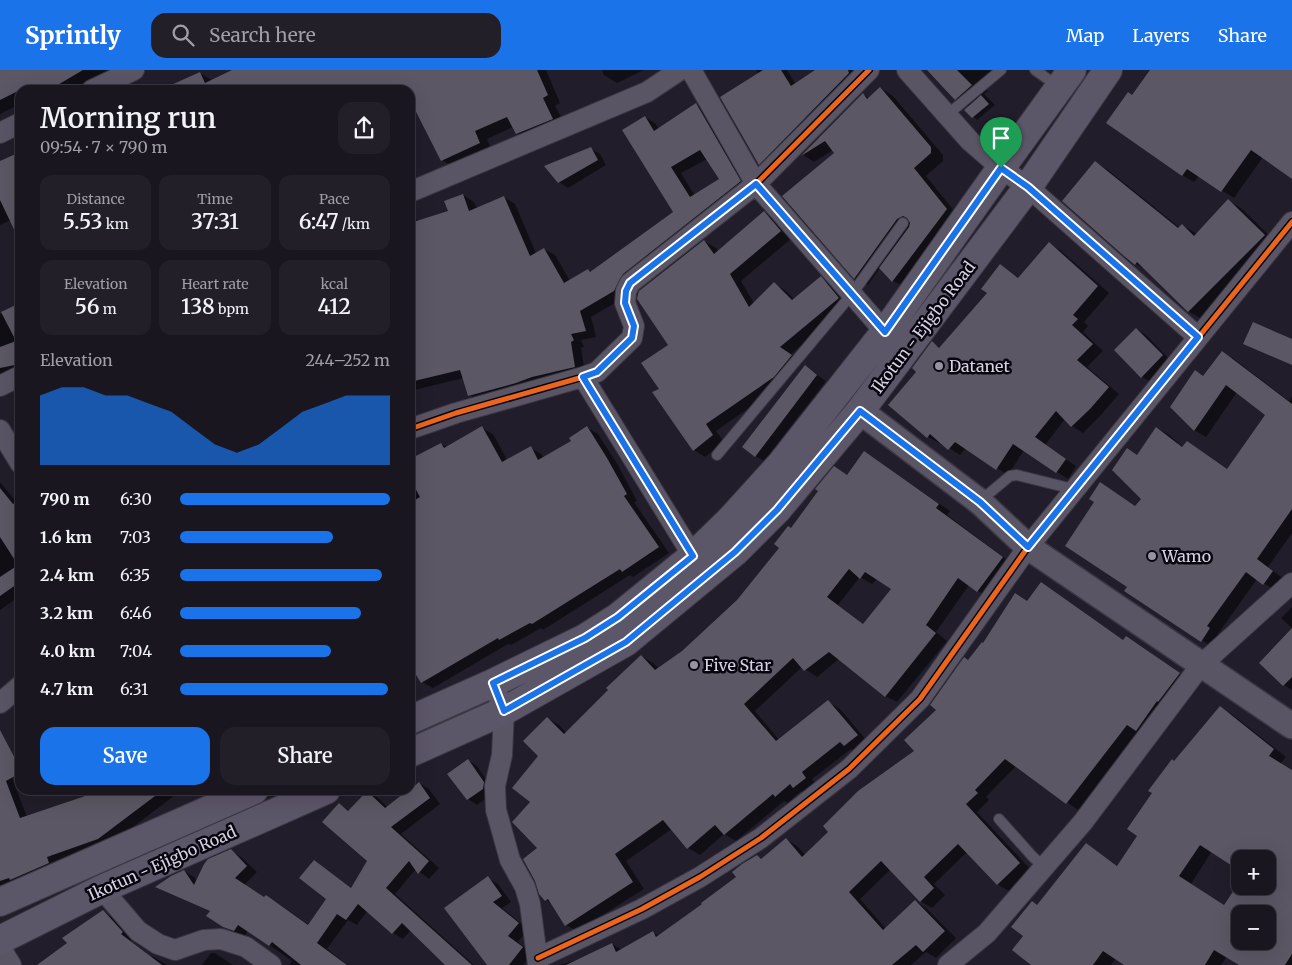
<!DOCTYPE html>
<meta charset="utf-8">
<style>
:root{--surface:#191620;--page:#221f29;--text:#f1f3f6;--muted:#9f9fa5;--line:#37353e;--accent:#1a73e8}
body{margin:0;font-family:Merriweather,serif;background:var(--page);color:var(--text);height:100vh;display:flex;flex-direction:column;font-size:19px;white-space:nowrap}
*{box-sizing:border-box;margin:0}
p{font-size:16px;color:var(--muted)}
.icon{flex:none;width:28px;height:28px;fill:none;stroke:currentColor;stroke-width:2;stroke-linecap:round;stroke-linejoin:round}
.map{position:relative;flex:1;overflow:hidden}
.side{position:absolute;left:15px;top:15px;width:400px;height:710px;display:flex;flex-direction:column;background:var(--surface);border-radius:15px;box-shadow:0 5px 20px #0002,0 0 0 1px var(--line)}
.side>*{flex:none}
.fabs{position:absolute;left:1231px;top:780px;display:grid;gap:10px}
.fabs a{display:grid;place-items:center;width:45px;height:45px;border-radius:10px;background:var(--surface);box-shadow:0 5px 20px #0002,0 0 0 1px var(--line);font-size:25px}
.pin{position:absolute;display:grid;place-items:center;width:42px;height:42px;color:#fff;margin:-51px -21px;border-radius:50% 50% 50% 0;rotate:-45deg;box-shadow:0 0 5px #0007}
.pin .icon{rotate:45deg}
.round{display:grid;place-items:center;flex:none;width:52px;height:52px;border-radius:15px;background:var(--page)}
.summary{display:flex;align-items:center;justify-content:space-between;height:85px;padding:0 25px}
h1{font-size:28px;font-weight:600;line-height:38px}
.figures{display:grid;grid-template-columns:repeat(3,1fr);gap:8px;height:85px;padding:5px 25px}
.figures div{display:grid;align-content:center;border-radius:12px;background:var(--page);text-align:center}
.figures b{font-size:21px;font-weight:600}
.figures small{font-size:14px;font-weight:400}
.figures p{font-size:14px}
.chart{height:140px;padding:10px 25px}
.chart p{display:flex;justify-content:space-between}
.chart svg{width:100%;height:90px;margin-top:5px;fill:var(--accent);opacity:.7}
.button{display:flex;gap:10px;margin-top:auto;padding:10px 25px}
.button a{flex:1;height:58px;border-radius:15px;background:var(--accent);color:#fff;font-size:20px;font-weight:600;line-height:58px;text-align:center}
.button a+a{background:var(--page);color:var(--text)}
ul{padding:0 25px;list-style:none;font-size:16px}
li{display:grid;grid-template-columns:80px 60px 1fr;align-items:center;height:38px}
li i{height:12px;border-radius:6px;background:var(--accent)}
header{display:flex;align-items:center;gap:30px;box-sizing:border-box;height:70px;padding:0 25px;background:var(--accent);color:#fff}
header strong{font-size:24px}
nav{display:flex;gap:28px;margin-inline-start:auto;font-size:18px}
.search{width:350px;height:45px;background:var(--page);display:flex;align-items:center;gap:12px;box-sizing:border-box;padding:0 18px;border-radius:15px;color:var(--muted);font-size:19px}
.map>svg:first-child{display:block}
.shadow{fill:#0007;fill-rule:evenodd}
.building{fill:#5b5764;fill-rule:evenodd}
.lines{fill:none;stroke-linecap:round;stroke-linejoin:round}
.service-casing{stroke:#3b3743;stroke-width:12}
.minor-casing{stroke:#3b3743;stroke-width:22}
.tertiary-casing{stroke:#3b3743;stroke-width:28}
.primary-casing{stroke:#3b3743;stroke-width:30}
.service{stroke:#5a5565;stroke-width:10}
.minor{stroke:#5a5565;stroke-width:20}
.tertiary{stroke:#5a5565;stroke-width:25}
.primary{stroke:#5c5669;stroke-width:28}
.cycleway-casing{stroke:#08050f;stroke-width:8}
.cycleway{stroke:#eb651d;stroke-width:5}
.route-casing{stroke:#fff;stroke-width:10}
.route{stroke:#1a73e8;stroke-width:6}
.poi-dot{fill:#9793a3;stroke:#08050f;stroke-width:2}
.labels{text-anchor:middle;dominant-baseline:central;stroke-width:5;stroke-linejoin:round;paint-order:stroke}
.street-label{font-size:16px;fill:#d7d3e4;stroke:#08050f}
.poi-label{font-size:16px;fill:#d7d3e4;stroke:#08050f;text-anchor:start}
</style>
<header>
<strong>Sprintly</strong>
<div class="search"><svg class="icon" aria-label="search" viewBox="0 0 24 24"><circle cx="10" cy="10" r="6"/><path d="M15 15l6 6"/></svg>Search here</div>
<nav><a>Map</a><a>Layers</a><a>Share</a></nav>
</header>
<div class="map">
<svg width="1292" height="895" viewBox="0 0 1292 895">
<rect width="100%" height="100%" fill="#211d2a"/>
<path class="shadow" d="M 0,0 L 113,0 L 84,20 L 79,17 L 75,20 L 20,20 L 20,34 L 0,44 Z
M 235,0 L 546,0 L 560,33 L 555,36 L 566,56 L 530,71 L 517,63 L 513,57 L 487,69 L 492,81 L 455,98 L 442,90 L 416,38 L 410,41 L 410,20 L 163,20 L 200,3 L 213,11 Z
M 602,0 L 644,0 L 617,13 L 604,5 Z
M 756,0 L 787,0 L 796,15 L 817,0 L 853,0 L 859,9 L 770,100 L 759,94 L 759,4 Z
M 929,0 L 994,0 L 980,12 L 988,21 L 984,24 L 995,35 L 977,50 L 966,40 L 970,37 L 956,29 Z
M 1153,0 L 1292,0 L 1292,106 L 1263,87 L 1234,128 L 1199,106 L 1194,112 L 1182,105 L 1133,26 Z
M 880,18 L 893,26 L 943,85 L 943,91 L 926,106 L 959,147 L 906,218 L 893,211 L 880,198 L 868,215 L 855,208 L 784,126 L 835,83 L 833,80 L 814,92 L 803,85 L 863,24 L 869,28 Z
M 696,34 L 707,41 L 751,118 L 625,227 L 591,247 L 596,267 L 581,270 L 584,277 L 581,278 L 585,303 L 480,331 L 469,325 L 464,308 L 410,321 L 410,147 L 419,151 L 450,142 L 463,125 L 474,132 L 477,139 L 504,127 L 515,134 L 536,183 L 544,179 L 555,185 L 570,211 L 588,200 L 591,202 L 675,143 L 645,47 L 656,54 L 659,59 ZM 707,89 L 721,110 L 695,126 L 681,103 Z
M 591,79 L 600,84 L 606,95 L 568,118 L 559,112 Z
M 20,83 L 20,157 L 11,150 L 0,155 L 0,92 Z
M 1095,93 L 1108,100 L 1180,158 L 1182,155 L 1197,164 L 1229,131 L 1242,139 L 1278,174 L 1202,249 L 1188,241 L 1147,200 L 1136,194 Z
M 764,143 L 776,150 L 792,168 L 741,211 L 754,233 L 774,214 L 785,220 L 794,229 L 821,208 L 832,214 L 850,235 L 791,284 L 802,293 L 785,313 L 716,361 L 724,372 L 705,387 L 694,380 L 654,323 L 660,320 L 670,275 L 704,171 L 716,178 L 719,182 Z
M 1049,174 L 1060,180 L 1109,223 L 1084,252 L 1088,256 L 1083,262 L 1103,281 L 1087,297 L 1119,324 L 1101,345 L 1083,363 L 1072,356 L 1065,349 L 1045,375 L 1076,396 L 1068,409 L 1024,380 L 1008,405 L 966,378 L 960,385 L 940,372 L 939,373 L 928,367 L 918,301 L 932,273 L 941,278 L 989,223 L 1000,196 L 1019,208 Z
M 18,235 L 20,237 L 20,300 L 0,304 L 0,244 Z
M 1137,259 L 1146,265 L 1171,291 L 1151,312 L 1142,307 Z
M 1222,283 L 1234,289 L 1289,331 L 1292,326 L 1292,463 L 1268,497 L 1284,509 L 1276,521 L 1257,509 L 1218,564 L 1221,566 L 1214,578 L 1126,521 L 1129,517 L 1096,432 L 1100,413 L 1136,437 L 1142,429 L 1128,380 L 1138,386 L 1157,358 L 1169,365 L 1183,377 L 1228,400 L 1267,345 L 1237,322 L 1206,367 L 1194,360 L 1171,337 L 1204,307 Z
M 805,297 L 826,311 L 764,391 L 755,386 Z
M 20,353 L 20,368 L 14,357 Z
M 482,358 L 493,364 L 507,390 L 531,378 L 541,384 L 544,388 L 572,371 L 588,358 L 598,364 L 618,395 L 637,431 L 634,432 L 669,483 L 633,507 L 630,505 L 543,560 L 541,558 L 511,575 L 508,574 L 433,618 L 422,612 L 417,604 L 410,608 L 410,391 L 441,374 L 447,377 Z
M 865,383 L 950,441 L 947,445 L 1014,495 L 989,528 L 969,515 L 936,562 L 947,571 L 897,632 L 885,626 L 839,589 L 817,607 L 802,597 L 755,641 L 779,670 L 828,632 L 840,639 L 868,672 L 857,682 L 851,679 L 812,709 L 817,715 L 806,724 L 801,721 L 788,733 L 784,731 L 736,771 L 724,764 L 700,785 L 688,778 L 672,759 L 626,791 L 644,819 L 577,861 L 566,855 L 553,834 L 546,830 L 532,732 L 547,648 L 559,655 L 567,663 L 641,586 L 653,593 L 659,599 L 682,582 L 738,531 L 781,478 L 792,459 L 835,398 L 848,406 ZM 860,507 L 872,514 L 877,509 L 892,519 L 864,555 L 838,535 Z
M 0,412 L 17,433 L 20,431 L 20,526 L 0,540 Z
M 1042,514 L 1124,571 L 1138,574 L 1190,611 L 1148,667 L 1138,661 L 1078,740 L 1016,696 L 986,727 L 989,730 L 977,742 L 1031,800 L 1009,821 L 997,814 L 967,782 L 934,814 L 945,825 L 932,838 L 920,831 L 891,799 L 860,829 L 886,859 L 915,831 L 926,838 L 956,868 L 936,888 L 926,882 L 911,895 L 560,895 L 584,888 L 612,874 L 622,880 L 653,863 L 660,866 L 738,807 L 757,786 L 763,790 L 786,769 L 797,776 L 805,785 L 916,681 L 938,640 L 969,591 L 984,574 L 1028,532 Z
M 1292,537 L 1292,558 L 1281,548 Z
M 1292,560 L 1292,620 L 1284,615 L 1261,593 Z
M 1220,638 L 1233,645 L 1286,687 L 1280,694 L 1292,701 L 1292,895 L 1241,895 L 1227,886 L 1221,895 L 1126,895 L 1116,888 L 1111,895 L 1029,895 L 1030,893 L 1024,866 L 1038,836 L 1086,774 L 1118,796 L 1139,765 L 1175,692 ZM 1212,781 L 1240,800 L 1240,789 L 1268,789 L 1268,816 L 1240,816 L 1240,813 L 1225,836 L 1191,814 ZM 1240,844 L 1268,844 L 1268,871 L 1240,871 Z
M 20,678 L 20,687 L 16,681 Z
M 0,688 L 6,692 L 27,747 L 101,722 L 100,720 L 182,720 L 109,775 L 0,827 Z
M 469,691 L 477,696 L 492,718 L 492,724 L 477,735 L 468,729 L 449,705 Z
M 419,713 L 429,719 L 440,734 L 401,764 L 439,798 L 429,809 L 416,799 L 395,824 L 474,895 L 446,895 L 411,860 L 403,869 L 393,863 L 368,840 L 357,855 L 348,850 L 327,879 L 348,895 L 289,895 L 292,891 L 248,860 L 245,866 L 235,863 L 224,856 L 211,841 L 184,801 L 194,807 L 197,812 L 231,781 L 241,787 L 257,802 L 244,815 L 265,829 L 266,827 L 276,832 L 309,855 L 328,829 L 314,791 L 352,819 L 369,791 L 339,734 L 350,741 L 367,722 L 378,728 L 387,737 Z
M 187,720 L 197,720 L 193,724 Z
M 488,808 L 498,814 L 511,832 L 502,838 L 528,859 L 518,872 L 530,882 L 530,887 L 523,895 L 489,895 Z
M 103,842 L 113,848 L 133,869 L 130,871 L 151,887 L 152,886 L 167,895 L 39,895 L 69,874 Z
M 211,883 L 215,883 L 233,895 L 202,895 Z"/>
<path class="building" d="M 0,0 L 83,0 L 49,20 L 20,20 L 0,30 Z
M 232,0 L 537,0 L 548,25 L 543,28 L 553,49 L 516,64 L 507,47 L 475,61 L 480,73 L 441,91 L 410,30 L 410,20 L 160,20 L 200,2 L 205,13 Z
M 763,0 L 781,0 L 791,16 L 815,0 L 848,0 L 849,3 L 759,95 L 720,27 Z
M 927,0 L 957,0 L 972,15 L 955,30 Z
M 1150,0 L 1292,0 L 1292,109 L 1251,80 L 1221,122 L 1187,99 L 1182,106 L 1106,53 L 1128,22 L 1132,25 Z
M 880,17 L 931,77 L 931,83 L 914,98 L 947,139 L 892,212 L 879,198 L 909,157 L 910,153 L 907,148 L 903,146 L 897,149 L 854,209 L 782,126 L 834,83 L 825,71 L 801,86 L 863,23 L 867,29 Z
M 981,25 L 989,34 L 972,48 L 964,40 Z
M 696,33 L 741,111 L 623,204 L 614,221 L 580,241 L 586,261 L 571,264 L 574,270 L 571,272 L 575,297 L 532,307 L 516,313 L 468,326 L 460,300 L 410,312 L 410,153 L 448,141 L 444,131 L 463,124 L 469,141 L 504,126 L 530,186 L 544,178 L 564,213 L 588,199 L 590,202 L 673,142 L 622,60 L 645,46 L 654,61 ZM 700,80 L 719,109 L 690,127 L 671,97 Z
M 591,77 L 598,90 L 558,113 L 544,96 Z
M 20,82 L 20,172 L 0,130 L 0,91 Z
M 1095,91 L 1178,158 L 1182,154 L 1194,166 L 1228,129 L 1265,165 L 1188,242 L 1137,192 L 1135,195 L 1124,186 L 1062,131 Z
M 764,141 L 781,161 L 730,204 L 749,237 L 774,212 L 792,230 L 821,206 L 839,228 L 780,277 L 792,285 L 774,307 L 706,354 L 713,365 L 693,381 L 652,322 L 659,319 L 641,293 L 668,275 L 637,229 L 638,224 L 639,221 L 704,170 L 714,184 Z
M 1049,172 L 1098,216 L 1073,245 L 1078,249 L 1072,255 L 1093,274 L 1077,290 L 1109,317 L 1090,339 L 1071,357 L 1056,341 L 1035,367 L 1066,389 L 1056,403 L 1013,374 L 996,400 L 955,372 L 948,380 L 930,364 L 927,368 L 888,335 L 916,302 L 912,298 L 932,271 L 939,278 L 987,223 L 981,219 L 1000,194 L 1018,208 Z
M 20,233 L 20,294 L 0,298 L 0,277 L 16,271 L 1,242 Z
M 1253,252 L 1292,269 L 1292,295 L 1243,274 Z
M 1136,258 L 1163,285 L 1141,308 L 1114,280 Z
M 1222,281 L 1292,334 L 1292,439 L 1257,489 L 1273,501 L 1263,515 L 1246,502 L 1207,556 L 1210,558 L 1201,572 L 1124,521 L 1127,517 L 1065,476 L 1094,432 L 1089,429 L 1100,412 L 1135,436 L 1141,429 L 1112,400 L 1127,378 L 1137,385 L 1156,357 L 1182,377 L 1187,371 L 1227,399 L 1265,345 L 1226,315 L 1194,361 L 1170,337 L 1195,300 L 1203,306 Z
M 805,295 L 817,305 L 755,387 L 742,377 Z
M 482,356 L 502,392 L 531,376 L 538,390 L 571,371 L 569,368 L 587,356 L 607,388 L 627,424 L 624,426 L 659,477 L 622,502 L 620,499 L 532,554 L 530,553 L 499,570 L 498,568 L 421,613 L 410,595 L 410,433 L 420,427 L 410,409 L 410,389 L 441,373 L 444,378 Z
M 864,381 L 939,434 L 936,438 L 1003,487 L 977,522 L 958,508 L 926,555 L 936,563 L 885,627 L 829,582 L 804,601 L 793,588 L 744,634 L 776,671 L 828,630 L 858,665 L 844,676 L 840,672 L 802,702 L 806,708 L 793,718 L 790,714 L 775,727 L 773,724 L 724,765 L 715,755 L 687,779 L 663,750 L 615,784 L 633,812 L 565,856 L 548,829 L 545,831 L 539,824 L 535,811 L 523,789 L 537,778 L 512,752 L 530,732 L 512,718 L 538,686 L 523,671 L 547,647 L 564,664 L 608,620 L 606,618 L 641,585 L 655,600 L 682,581 L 737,530 L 779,478 L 774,474 L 788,456 L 791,458 L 818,421 L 815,419 L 834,396 L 847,405 ZM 849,499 L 860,509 L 865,502 L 891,519 L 863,554 L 827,527 Z
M 0,418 L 13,434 L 20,430 L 20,512 L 0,526 L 0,507 L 18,495 L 0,467 Z
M 1041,512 L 1123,570 L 1126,566 L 1180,603 L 1158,632 L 1157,631 L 1136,661 L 1127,655 L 1066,734 L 1005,689 L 975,720 L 978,723 L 966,734 L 1020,793 L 997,815 L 958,774 L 924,807 L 934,818 L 920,832 L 881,791 L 849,822 L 883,860 L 915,830 L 945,861 L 923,882 L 916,875 L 892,895 L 566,895 L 612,873 L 616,882 L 653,861 L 656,867 L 702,834 L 701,833 L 736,807 L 732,802 L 742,794 L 757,785 L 761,789 L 786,768 L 802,787 L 828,762 L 823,756 L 858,721 L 914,681 L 904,670 L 936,640 L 930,635 L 964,587 L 968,590 L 982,572 L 983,573 L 1015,523 L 1027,531 Z
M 1292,558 L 1292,607 L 1283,616 L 1259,593 Z
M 1220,636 L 1274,679 L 1269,686 L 1292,700 L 1292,884 L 1285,895 L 1239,895 L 1214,880 L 1205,895 L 1124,895 L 1103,881 L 1093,895 L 1031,895 L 1012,880 L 1023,866 L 1011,857 L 1032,831 L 1037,835 L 1086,773 L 1117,796 L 1137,766 L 1127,759 L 1152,723 L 1148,721 L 1172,689 L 1174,691 ZM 1200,775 L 1240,801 L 1240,789 L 1268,789 L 1268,816 L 1240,816 L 1240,811 L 1224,835 L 1179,806 ZM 1240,844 L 1268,844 L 1268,871 L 1240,871 Z
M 0,660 L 20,698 L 20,703 L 6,711 L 20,748 L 103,720 L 163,720 L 98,769 L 47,787 L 49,793 L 10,810 L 9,808 L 0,811 Z
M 468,689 L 484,712 L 483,719 L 467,730 L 447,704 Z
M 419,712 L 430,728 L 391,757 L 429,791 L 418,804 L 409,791 L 386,818 L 472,895 L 445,895 L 402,853 L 392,864 L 358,834 L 346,850 L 337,844 L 317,873 L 347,895 L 301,895 L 272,872 L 269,876 L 238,855 L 234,861 L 223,857 L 206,846 L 210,841 L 155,817 L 171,806 L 184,800 L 194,815 L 204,794 L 208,789 L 231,779 L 247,796 L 235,808 L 264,827 L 266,825 L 308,855 L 326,829 L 299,808 L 314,790 L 351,818 L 367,791 L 322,752 L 339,733 L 348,741 L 367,721 L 385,738 L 408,720 L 410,720 Z
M 488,806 L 502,826 L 493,832 L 519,853 L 508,866 L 523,877 L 509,895 L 487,895 L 444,838 Z
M 103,840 L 123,862 L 121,864 L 162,895 L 37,895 L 67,873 L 62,868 Z"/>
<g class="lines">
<g class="service-casing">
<path id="service" d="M 1035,0 L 1059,17
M 947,45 L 1001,0
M 717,385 L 852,224 L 903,153
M 980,431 L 1010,406 L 1017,405 L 1073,419
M 999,749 L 1033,787 L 1044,797"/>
</g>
<g class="minor-casing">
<path id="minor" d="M 691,0 L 756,114 L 885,262
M 907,0 L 970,71 L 1001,98 L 1028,117 L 1198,267
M 92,20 L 134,0
M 0,63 L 20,53
M 410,122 L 647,22 L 680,0
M 583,307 L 693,486
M 0,316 L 20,306
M 410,359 L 456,343 L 583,307 L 597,302 L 632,268 L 634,256 L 625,233 L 626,221 L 630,213 L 756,114 L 869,0
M 0,360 L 20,393
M 493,613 L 504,641 L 502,685 L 495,716 L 496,740 L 510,790 L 525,817 L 530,834 L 538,895
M 0,633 L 20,616
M 102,819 L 138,861 L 158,874 L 175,880 L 204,870 L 221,869 L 246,877 L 271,895
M 0,877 L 11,895
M 538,888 L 642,839 L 700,807 L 761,768 L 849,699 L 920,629 L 1028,477 L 1292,152
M 948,895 L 987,863 L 1083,752 L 1201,595 L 1292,513"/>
</g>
<g class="tertiary-casing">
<path id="tertiary" d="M 860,341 L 980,432 L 1028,477 L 1292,656"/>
</g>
<g class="primary-casing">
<path id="primary" d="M 410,650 L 493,613 L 585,568 L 618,547 L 693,486 L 730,450 L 781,394 L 885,262 L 1001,98 L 1072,0
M 410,683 L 504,641 L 626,572 L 735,482 L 777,440 L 860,341 L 1028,117 L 1108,0
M 0,832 L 254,720
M 0,870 L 102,819 L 326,720"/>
</g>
<use href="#service" class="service"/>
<use href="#minor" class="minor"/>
<use href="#tertiary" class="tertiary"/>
<use href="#primary" class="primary"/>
<g class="cycleway-casing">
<path id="cycleway" d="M 410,359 L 456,343 L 583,307 L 597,302 L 632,268 L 634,256 L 625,233 L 626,221 L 630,213 L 756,114 L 869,0
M 538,888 L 642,839 L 700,807 L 761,768 L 849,699 L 920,629 L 1028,477 L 1292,152"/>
</g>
<use href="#cycleway" class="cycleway"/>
</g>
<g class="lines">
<g class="route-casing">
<path id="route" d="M 1001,98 L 1028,117 L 1198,267 L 1028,477 L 980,432 L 860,341 L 777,440 L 735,482 L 626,572 L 504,641 L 493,613 L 585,568 L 618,547 L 693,486 L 583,307 L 597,302 L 632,268 L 634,256 L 625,233 L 626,221 L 630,213 L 756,114 L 885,262 Z"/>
</g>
<use href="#route" class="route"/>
</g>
<g class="poi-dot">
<circle cx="939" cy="296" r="5"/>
<circle cx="1152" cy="486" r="5"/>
<circle cx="694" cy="595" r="5"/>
</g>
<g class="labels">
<g class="street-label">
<text transform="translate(923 257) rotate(-53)">Ikotun - Ejigbo Road</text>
<text transform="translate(162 793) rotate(-24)">Ikotun - Ejigbo Road</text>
</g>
<g class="poi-label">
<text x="949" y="296">Datanet</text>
<text x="1162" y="486">Wamo</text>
<text x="704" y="595">Five Star</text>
</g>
</g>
</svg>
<div class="fabs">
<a>+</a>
<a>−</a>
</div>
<div class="pin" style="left:1001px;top:98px;background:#1e9e55"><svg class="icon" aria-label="arrive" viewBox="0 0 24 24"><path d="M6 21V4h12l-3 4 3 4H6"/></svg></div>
<section class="side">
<div class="summary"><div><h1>Morning run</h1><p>09:54 · 7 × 790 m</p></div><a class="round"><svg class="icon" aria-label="share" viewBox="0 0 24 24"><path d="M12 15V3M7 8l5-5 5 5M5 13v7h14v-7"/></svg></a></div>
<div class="figures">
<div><p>Distance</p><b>5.53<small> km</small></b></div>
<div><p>Time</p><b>37:31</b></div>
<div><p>Pace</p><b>6:47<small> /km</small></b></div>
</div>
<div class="figures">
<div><p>Elevation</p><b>56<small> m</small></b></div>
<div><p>Heart rate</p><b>138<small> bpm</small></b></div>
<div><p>kcal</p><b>412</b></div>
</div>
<div class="chart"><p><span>Elevation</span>244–252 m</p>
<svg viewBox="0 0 160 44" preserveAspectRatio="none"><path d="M0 44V10L10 6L20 6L30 10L40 10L50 14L60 18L70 26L80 34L90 38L100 34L110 26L120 18L130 14L140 10L150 10L160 10V44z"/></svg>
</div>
<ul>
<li><b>790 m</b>6:30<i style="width:100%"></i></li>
<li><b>1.6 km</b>7:03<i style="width:73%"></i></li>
<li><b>2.4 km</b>6:35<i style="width:96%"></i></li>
<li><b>3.2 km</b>6:46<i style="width:86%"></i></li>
<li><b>4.0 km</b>7:04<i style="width:72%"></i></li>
<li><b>4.7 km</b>6:31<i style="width:99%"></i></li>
</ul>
<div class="button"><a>Save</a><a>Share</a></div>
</section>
</div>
